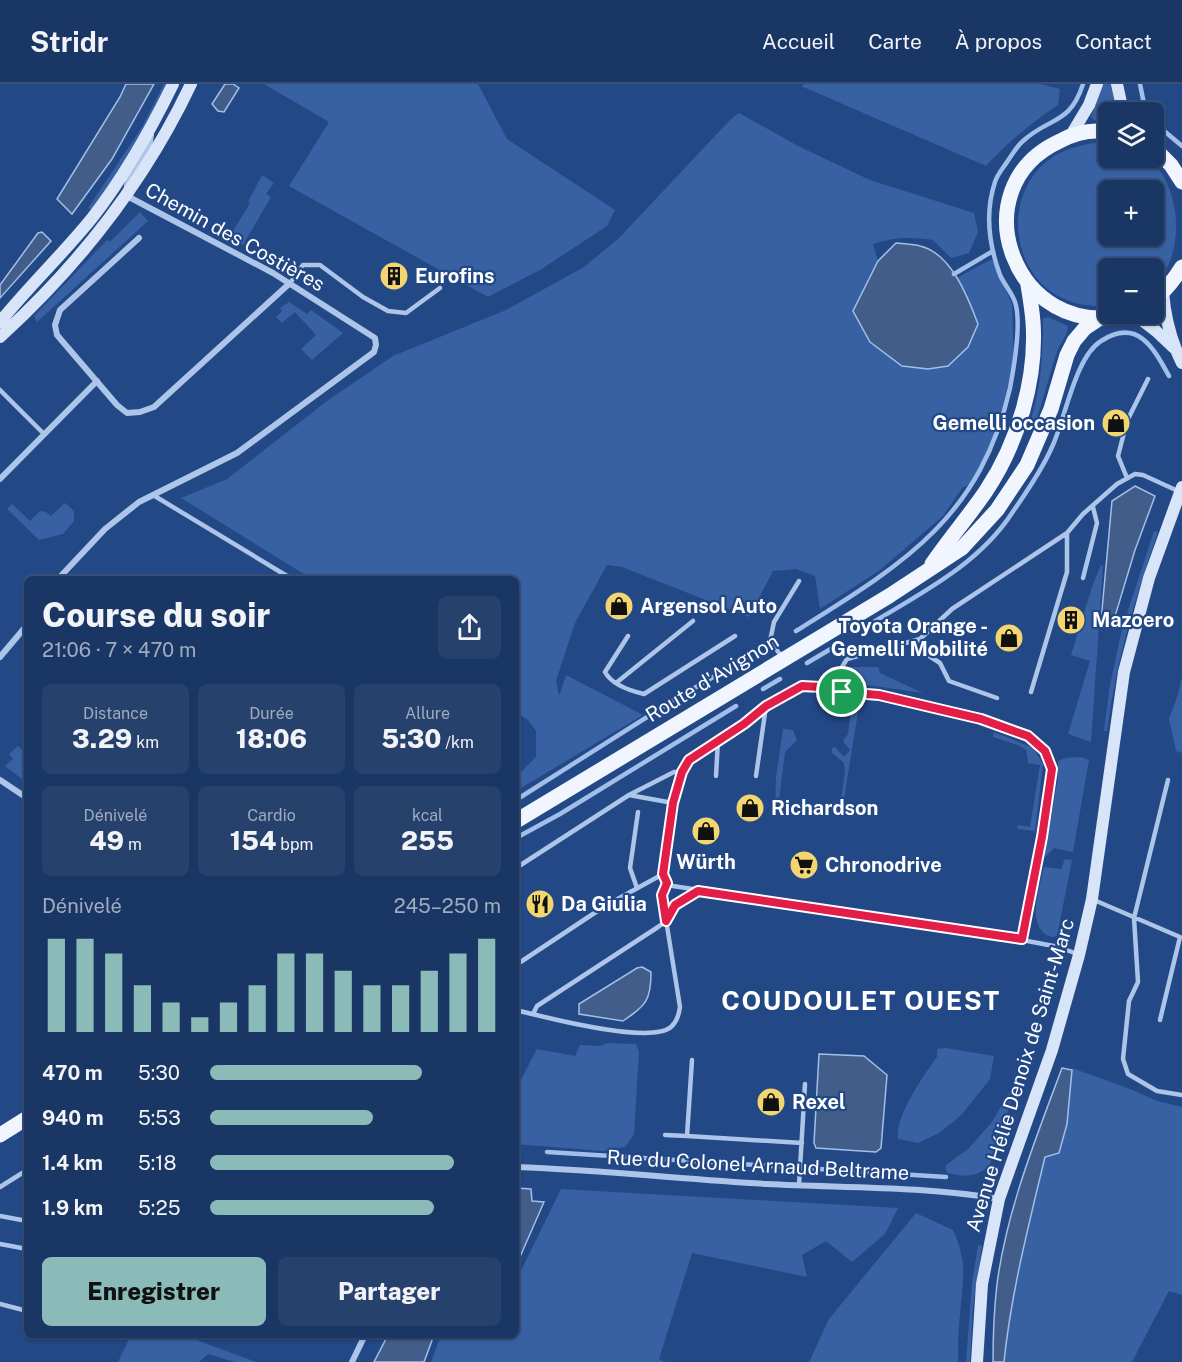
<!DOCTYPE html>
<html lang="fr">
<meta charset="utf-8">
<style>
:root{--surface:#1a3664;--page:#27416d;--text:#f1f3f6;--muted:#9fabbf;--line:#385078;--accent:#8bbbb9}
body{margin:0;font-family:"Public Sans",sans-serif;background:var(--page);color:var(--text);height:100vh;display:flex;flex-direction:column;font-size:22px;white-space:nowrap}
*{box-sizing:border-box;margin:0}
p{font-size:20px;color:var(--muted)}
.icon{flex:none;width:33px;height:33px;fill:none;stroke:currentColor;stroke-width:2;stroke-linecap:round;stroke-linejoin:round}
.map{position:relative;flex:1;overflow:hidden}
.sheet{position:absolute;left:24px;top:492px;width:495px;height:762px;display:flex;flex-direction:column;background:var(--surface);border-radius:9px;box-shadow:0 2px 4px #0004,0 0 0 2px var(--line)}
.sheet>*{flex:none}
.buttons{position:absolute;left:1098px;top:18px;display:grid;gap:12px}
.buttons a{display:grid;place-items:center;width:66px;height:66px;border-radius:9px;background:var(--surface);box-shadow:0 2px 4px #0004,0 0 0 2px var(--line);font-size:30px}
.pin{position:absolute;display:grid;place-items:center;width:51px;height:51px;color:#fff;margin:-26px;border:3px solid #fff;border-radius:50%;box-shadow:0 2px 6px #0007}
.round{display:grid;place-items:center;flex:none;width:63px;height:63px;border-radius:9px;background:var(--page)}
.head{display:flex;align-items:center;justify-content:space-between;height:102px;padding:0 18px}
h1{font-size:33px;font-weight:800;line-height:45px}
.figures{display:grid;grid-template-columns:repeat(3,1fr);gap:9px;height:102px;padding:6px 18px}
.figures div{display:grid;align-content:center;border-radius:9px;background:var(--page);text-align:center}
.figures b{font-size:26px;font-weight:800}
.figures small{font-size:16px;font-weight:400}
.figures p{font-size:16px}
.chart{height:168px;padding:12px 18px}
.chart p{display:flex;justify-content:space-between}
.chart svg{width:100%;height:108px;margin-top:6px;stroke:var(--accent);stroke-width:6}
.action{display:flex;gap:12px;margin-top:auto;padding:12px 18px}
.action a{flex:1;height:69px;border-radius:9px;background:var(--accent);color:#111;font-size:24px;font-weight:800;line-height:69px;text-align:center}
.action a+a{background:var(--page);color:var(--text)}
ul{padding:0 18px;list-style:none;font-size:20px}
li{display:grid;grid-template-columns:96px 72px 1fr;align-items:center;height:45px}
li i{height:15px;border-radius:8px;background:var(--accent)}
header{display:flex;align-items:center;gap:36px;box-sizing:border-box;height:84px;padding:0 30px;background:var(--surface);border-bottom:2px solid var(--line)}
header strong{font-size:28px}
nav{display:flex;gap:33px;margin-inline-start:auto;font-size:21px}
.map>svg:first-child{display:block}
.green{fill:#3861a3;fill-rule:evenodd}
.water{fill:#435d8a;stroke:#a1bfea;stroke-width:1.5}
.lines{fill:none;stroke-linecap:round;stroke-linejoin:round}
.stream{stroke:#a1bfea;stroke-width:4.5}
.lane{stroke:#adc5e9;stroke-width:4.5}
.street{stroke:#adc5e9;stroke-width:6}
.secondary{stroke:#d8e4f7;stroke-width:12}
.primary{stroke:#f0f5fe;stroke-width:15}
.route-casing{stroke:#fff;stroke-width:12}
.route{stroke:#e11d48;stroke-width:8}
.labels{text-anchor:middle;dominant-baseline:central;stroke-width:4.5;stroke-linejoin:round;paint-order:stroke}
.street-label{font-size:20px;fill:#fff;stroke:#234886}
.poi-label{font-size:20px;font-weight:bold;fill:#fff;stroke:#234886;text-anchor:start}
.district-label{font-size:26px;font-weight:bold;letter-spacing:1.5px;fill:#fff;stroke:#234886}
</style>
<header>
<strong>Stridr</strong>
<nav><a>Accueil</a><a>Carte</a><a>À propos</a><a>Contact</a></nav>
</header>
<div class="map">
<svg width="1182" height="1278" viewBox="0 0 1182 1278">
<rect width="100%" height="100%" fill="#234886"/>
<path class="green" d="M 164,0 L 169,0 L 141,56 L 93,126 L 88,124 L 142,43 Z
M 264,0 L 478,0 L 507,55 L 615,126 L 607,142 L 540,186 L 488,213 L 289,102 L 329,38 Z
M 805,0 L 1040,0 L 1060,5 L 1058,21 C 1031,39 1008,58 986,82 L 801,2 Z
M 1103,0 L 1111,0 L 1116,28 L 1108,28 L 1108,37 L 1094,36 L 1091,33 Z
M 739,29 L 798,62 L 870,96 L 974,129 L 978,148 L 969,169 L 951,174 L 933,156 C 909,153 896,153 873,160 L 878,177 L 867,196 L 968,211 L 957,194 L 992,175 L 1012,220 L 1014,278 L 1000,333 L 989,365 L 970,400 L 962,404 L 943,432 L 880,486 L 820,525 L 815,492 L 796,485 L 773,487 L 749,533 L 622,483 L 607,481 L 575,539 L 556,597 L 559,612 L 566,591 L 643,631 L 516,707 L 516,693 L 536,673 L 536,647 L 528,636 L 516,628 L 516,495 L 312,495 L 181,414 L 227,395 L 327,317 L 393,272 L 506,226 L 584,183 L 619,154 L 730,36 Z
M 1093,59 L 1108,60 L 1108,74 C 1119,74 1136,70 1145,74 C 1152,76 1158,85 1162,90 C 1182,123 1182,173 1154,202 L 1154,184 L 1108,184 L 1108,222 C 1095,222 1080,222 1067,216 C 1012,195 1001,116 1046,78 C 1059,67 1076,62 1093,59 ZM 1154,106 L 1154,152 L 1108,152 L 1108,106 Z
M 262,91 L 274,99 L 266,110 L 271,113 L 243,161 L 229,154 L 250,119 L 248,118 Z
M 140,128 L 148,137 L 37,238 L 34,232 L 107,156 L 110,158 Z
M 289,218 L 307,230 L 311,226 L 343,249 L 312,276 L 301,265 L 316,251 L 295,228 L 282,239 L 276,233 L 282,227 L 280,224 Z
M 1048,233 L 1068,242 C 1068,251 1060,259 1057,268 C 1048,294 1043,320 1032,346 L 1030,346 L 1028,344 C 1041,308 1043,272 1043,234 Z
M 65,419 L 74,427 L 74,437 L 63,450 L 39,456 L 7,425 L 12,420 L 30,437 L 40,427 L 46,428 L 51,432 Z
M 1154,447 L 1158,448 C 1135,514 1116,578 1107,647 L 1104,647 L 1110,601 L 1122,545 Z
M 1101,481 L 1103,482 L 1091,658 L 1068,650 L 1090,577 L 1071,571 L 1093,500 Z
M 850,583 L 878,583 L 880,589 L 923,609 L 867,601 L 850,594 Z
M 1182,593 L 1182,669 L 1176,667 L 1169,635 L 1178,610 Z
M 851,627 L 858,628 L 843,721 L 855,723 L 848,728 L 840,724 L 845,687 L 844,679 L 832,669 L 832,664 L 835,663 L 844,673 L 850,666 L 843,657 L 848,650 Z
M 783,645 L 793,646 L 797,656 L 785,668 L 778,725 L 775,725 L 776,693 Z
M 994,648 L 1033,664 L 1043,680 L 1035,747 L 1018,745 L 1017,741 L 1030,743 L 1040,681 L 1028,679 L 1026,666 L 1020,662 L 993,653 Z
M 18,662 L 27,671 L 27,699 L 5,682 L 13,675 L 9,670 Z
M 1080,673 L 1089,676 L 1073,768 L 1054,764 L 1044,774 L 1058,694 L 1058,677 L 1066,674 Z
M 1065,775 L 1072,776 L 1057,852 L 1052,853 C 1024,845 1040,803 1044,783 L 1061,785 Z
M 608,959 L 636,960 L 639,968 L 634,1050 L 625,1063 L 602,1067 L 516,1060 L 516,1005 L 537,965 L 575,972 L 580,961 L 600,962 Z
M 946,964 L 994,972 L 990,995 L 963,1029 L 953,1038 L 939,1049 L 918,1059 L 898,1055 C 895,1032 923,992 937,973 L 937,965 Z
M 1072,984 L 1133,1006 L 1157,1017 L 1182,1023 L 1182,1211 L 1169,1207 L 1132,1278 L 1004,1278 C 1011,1209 1029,1140 1045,1073 L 1059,1069 L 1067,1040 Z
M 1021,988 L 990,1080 C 979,1094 962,1093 947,1089 L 945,1082 L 969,1064 L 992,1038 Z
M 561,1105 L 898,1124 L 885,1150 L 852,1178 L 826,1157 L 802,1171 L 807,1193 L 692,1169 L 659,1275 L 665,1278 L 431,1278 L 441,1251 L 516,1251 L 516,1197 Z
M 916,1129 L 953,1146 C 968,1179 963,1195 960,1230 C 958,1246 958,1262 958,1278 L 809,1278 L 829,1235 Z
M 978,1161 L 982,1162 L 973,1222 L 970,1278 L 966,1278 L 972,1199 Z
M 131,1251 L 183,1251 L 256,1278 L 235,1278 L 208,1270 L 199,1278 L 118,1278 Z"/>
<path class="water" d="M 126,0 L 154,0 L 112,75 L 72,130 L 57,115 L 120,13 Z
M 225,0 L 233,0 L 239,4 L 224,28 L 218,27 L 212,20 Z
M 42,148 L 51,157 L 0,214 L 0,201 L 38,149 Z
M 896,159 C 904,160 913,160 920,162 C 951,169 968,213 978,240 L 968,263 L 948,282 L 928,285 L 902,282 L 870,258 L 853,227 L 878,177 Z
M 1135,402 L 1155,412 L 1135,466 L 1113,539 L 1101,537 L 1112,417 Z
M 642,883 L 651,888 C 651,917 646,921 623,937 L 579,930 L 579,920 L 637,884 Z
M 819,970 L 864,972 L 887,991 L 881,1064 L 876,1068 L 816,1064 L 814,1059 Z
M 1062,984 L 1072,986 L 1067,1040 L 1059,1069 L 1045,1073 C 1029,1140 1011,1209 1004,1278 L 993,1278 C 993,1252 994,1226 997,1200 C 1007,1125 1036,1054 1062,984 Z
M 516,1104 L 531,1105 L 532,1117 L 544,1118 L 516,1182 Z
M 388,1251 L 434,1251 L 424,1278 L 374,1278 Z"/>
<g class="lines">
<path class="stream" d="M 1140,0 L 1145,25 L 1148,28
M 1154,35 L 1163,46 L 1182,62
M 954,190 L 993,167
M 862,545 C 915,512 977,483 1012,429 C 1026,409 1042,386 1052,363 C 1065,336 1075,273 1101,257 C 1138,233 1154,265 1169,292
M 796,547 C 903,480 980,435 1010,304 C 1014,283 1022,239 1015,218 C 1012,209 1004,200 1000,191 C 989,161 985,128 995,98 C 997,91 1003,84 1007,78 C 1012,71 1017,62 1023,57 C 1049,33 1070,41 1083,0
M 807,579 L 834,563
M 763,605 L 780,595
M 516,716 L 674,616 L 749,572
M 516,754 L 560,730 L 736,622
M 547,1068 L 946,1093"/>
<path class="lane" d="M 290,199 L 303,181 L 320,181 L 363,213 L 388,227 L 406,229 L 440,204
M 0,306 L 44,350
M 1127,394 L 1118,372 L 1127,337 L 1148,295
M 153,411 L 292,495
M 1083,494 L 1097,439 L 1093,423
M 628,552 L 605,588 C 612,601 631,607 644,610 L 735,552
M 920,555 L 923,568 L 940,579 L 949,597 L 997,614
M 782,573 L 770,557 L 774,538 L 799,497
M 616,599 L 693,537
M 842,608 L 879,611 L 981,635 L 1028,653 L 1045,667 L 1052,685 L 1042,753 L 1022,856 L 673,802 L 667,799 L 663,790 L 673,719 L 682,688 L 689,676 L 744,640 L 766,622 L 802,602 L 821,603 L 842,608 L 842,583 L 847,575 L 920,555 L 952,525 L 1067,449 L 1083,430 L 1117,400 L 1135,390 L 1143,391 L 1178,407
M 1031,608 L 1067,488 L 1067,449
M 716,692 L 718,656
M 756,692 L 766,622
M 1168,696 L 1134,834 L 1138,898 L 1129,917 L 1123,975 L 1128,990 L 1157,1007 L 1182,1011
M 629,711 L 673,719
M 516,784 L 629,711 L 674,688 L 682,688
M 637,804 L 630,784 L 638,728
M 1094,816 L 1180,853 L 1160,936
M 1022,856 L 1059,863 L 1077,870
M 516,881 L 605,822 L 663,790
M 516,926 C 544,933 650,961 671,943 C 677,938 679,930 680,923 L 662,811 L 667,799
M 533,930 L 537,922 L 658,843 L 666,837 L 675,821 L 697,808
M 516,938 L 520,927
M 692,976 L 687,1052 L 802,1059
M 665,1051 L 687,1052
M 799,1101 L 805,1000
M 0,1103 L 27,1086
M 0,1132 L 27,1137
M 0,1160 L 27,1165
M 0,1220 L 27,1227"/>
<path class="street" d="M 139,154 L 60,226 L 55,241 L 57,251 L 117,321 L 127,329 L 140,328 L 154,323 L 290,199
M 0,395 L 97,297
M 58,495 L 105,445 L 139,418 L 237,369 L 374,268 L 376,261 L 375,254 L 273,189 L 127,112 C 123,94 141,81 148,65 C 150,61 150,56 151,51
M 0,573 L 27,541
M 0,696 L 27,714
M 516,1083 C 599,1086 683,1095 767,1100 C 844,1104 922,1102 999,1115
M 352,1278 L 365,1251"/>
<path class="secondary" d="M 1117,0 L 1123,28
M 1071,51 L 1089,21 L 1097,0
M 1163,208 C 1165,233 1171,257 1182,279
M 1134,230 L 1156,247 L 1174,264
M 0,238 C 29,202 63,170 92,134 C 124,93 150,47 173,0
M 0,253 C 79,181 145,97 191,0
M 977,1278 L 982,1200 L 999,1115 L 1052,966 L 1079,871 L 1092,815 L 1124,588 L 1149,494 L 1182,403"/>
<path class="primary" d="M 1108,48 C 1091,45 1075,49 1060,57 C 957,104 1016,260 1127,230
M 1154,64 L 1171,81 L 1182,98
M 1154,216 C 1166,206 1174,196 1182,183
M 932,480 C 949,455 969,432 986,407 C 1018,359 1037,295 1033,238 C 1032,225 1030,213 1028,201
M 516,737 L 889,512 L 962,464 L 997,426 L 1027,381 L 1051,325 L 1067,271 L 1074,257 L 1085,244 L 1100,234
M 0,1051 L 27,1034"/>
</g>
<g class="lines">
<g class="route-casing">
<path id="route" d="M 802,602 L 821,603 L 842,608 L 879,611 L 981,635 L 1028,652 L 1045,667 L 1052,685 L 1042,753 L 1022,855 L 698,807 L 675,821 L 666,837 L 662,811 L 667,799 L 663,790 L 673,719 L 682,688 L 689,676 L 744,640 L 766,622 Z"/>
</g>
<use href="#route" class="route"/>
</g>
<defs>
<g id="building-disc" transform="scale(1.5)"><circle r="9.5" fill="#f4d670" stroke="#234886"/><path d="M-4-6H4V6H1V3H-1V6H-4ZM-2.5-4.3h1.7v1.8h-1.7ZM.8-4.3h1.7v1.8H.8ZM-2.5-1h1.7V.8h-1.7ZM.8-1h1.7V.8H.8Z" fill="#111"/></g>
<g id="shop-disc" transform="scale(1.5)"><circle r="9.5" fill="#f4d670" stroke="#234886"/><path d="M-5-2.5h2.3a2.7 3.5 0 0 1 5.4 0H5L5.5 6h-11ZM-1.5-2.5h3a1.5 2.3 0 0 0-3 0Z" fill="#111"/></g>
<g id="supermarket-disc" transform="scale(1.5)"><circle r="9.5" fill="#f4d670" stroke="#234886"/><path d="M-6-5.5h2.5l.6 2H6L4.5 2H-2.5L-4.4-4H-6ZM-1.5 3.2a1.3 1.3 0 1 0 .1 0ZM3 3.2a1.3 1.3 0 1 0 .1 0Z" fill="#111"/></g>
<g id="restaurant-disc" transform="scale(1.5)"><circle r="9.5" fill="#f4d670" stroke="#234886"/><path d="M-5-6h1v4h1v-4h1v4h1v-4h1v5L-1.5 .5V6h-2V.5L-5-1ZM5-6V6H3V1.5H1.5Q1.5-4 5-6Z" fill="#111"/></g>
</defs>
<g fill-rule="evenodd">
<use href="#building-disc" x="394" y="192"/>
<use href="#shop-disc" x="1116" y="339"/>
<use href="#shop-disc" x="619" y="522"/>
<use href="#building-disc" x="1071" y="536"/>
<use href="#shop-disc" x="1009" y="554"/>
<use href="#shop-disc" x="750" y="724"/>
<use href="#shop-disc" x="706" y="747"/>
<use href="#supermarket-disc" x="804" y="781"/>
<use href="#restaurant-disc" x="540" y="820"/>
<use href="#shop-disc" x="771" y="1018"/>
</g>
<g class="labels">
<g class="street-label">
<text transform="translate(235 153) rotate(29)">Chemin des Costières</text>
<text transform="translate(712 594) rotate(-31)">Route d'Avignon</text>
<text transform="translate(1020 991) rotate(-73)">Avenue Hélie Denoix de Saint-Marc</text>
<text transform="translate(758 1081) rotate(3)">Rue du Colonel Arnaud Beltrame</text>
</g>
<g class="poi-label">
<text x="415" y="192">Eurofins</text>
<text x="1095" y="339" text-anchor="end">Gemelli occasion</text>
<text x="640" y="522">Argensol Auto</text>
<text x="1092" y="536">Mazoero</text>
<text x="988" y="542" text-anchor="end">Toyota Orange -<tspan x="988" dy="23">Gemelli Mobilité</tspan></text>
<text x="771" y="724">Richardson</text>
<text x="706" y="778" text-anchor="middle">Würth</text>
<text x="825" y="781">Chronodrive</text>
<text x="561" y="820">Da Giulia</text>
<text x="792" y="1018">Rexel</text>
</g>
<g class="district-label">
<text x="861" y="916">COUDOULET OUEST</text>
</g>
</g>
</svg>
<div class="buttons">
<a><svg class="icon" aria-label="layers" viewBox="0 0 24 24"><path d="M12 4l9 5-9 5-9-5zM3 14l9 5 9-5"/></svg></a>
<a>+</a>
<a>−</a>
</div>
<div class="pin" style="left:842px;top:608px;background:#1e9e55"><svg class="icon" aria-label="arrive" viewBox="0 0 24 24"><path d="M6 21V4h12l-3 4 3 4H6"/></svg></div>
<section class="sheet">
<div class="head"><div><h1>Course du soir</h1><p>21:06 · 7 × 470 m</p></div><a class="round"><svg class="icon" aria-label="share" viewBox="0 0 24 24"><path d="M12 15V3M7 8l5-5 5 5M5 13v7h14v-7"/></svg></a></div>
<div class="figures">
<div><p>Distance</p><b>3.29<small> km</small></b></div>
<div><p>Durée</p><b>18:06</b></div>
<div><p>Allure</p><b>5:30<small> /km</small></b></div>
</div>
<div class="figures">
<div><p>Dénivelé</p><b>49<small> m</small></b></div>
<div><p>Cardio</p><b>154<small> bpm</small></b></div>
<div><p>kcal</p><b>255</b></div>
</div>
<div class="chart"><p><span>Dénivelé</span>245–250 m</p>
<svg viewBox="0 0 160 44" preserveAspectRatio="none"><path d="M5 44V6M15 44V6M25 44V12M35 44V25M45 44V32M55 44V38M65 44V32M75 44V25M85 44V12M95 44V12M105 44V19M115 44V25M125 44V25M135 44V19M145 44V12M155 44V6"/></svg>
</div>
<ul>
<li><b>470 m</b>5:30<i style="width:73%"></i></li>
<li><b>940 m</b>5:53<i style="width:56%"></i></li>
<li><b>1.4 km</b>5:18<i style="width:84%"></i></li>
<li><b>1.9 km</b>5:25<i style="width:77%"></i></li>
</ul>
<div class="action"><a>Enregistrer</a><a>Partager</a></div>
</section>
</div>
